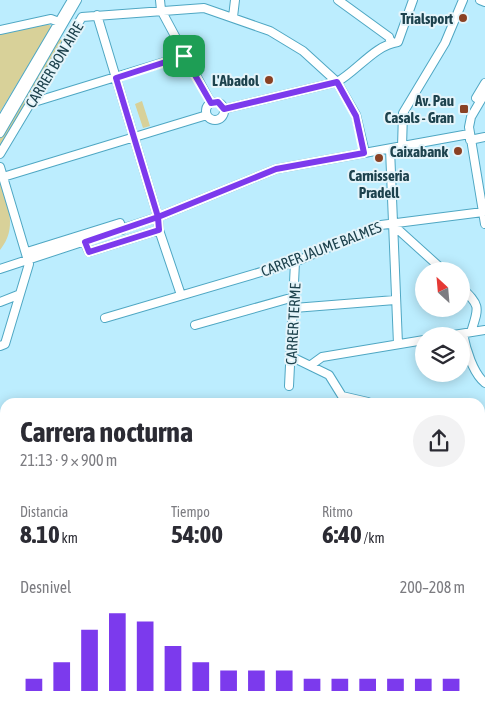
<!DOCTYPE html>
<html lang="es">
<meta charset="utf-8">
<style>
:root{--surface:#fff;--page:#f2f2f3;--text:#2b2b33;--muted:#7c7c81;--accent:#7c3aed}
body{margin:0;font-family:"Asap Condensed",sans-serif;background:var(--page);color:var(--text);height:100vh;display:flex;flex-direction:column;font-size:19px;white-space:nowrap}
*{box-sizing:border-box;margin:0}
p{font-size:16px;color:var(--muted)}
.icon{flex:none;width:28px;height:28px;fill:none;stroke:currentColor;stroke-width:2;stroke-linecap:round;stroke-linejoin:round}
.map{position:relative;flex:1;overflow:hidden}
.panel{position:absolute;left:0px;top:398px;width:485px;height:321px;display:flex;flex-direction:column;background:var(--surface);border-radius:15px 15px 0 0;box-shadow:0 2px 12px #0003}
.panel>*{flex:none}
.needle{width:32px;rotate:334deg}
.buttons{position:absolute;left:415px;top:262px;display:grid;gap:10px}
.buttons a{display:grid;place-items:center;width:55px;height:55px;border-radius:50%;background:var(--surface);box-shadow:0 2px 12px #0003;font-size:25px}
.pin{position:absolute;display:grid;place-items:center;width:42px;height:42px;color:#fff;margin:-21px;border-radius:10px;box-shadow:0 2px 8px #0006}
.round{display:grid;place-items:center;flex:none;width:52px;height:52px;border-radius:26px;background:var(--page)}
.overview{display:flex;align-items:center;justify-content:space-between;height:85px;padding:0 20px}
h1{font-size:28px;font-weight:700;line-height:38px}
.figures{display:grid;grid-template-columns:repeat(3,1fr);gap:8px;height:85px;padding:5px 20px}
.figures div{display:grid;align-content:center}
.figures b{font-size:25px;font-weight:700}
.figures small{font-size:14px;font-weight:400}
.figures p{font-size:14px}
.chart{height:140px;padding:10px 20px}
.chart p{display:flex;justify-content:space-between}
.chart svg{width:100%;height:90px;margin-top:5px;stroke:var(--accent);stroke-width:6}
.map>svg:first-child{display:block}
.green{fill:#d8d199}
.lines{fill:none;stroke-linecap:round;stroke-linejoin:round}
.minor-casing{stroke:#4fa7c3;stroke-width:10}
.minor{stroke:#fff;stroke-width:8}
.route-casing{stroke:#fff;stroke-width:10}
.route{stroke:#7c3aed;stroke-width:6}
.poi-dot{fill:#8a4124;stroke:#e4f4fa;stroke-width:2}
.labels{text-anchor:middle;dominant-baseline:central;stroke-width:4;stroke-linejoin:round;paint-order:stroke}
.poi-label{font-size:15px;font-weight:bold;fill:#1d424d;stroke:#e4f4fa;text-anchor:end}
.street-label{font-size:15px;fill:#1d424d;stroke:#e4f4fa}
</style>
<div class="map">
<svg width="485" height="718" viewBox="0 0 485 718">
<rect width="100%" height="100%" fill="#bcedfe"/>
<path class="green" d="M 44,23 L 52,26 L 0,112 L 0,32 Z
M 58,38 L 63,41 L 0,146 L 0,137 Z
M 142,101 L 150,126 L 143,128 L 135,104 Z
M 0,182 C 8,206 18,228 0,250 Z"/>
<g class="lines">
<g class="minor-casing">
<path id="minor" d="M 160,0 L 161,10 L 211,103
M 338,0 L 389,37 L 391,43
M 480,0 L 485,2
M 97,15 L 158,217 L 159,230 L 181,295
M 233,17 L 235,0
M 0,30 L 51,19 L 59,22
M 485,93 L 471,117 L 469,127 L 485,224
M 476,98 L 485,83
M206 111a9 9 0 1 1 18 0a9 9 0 1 1-18 0Z
M 31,103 L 184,56
M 224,109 L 337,82 C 357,71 375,45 398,42 L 413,0
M 0,122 L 72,0
M 0,133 L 77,0
M 470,140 L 485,137
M 402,147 L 403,113 L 445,43 L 463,0
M 390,149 L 398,344
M 0,154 L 82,17 L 204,8 L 270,31 L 303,51 L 337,82 L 356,115 L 365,153
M 0,167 L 29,264 L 5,344 L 0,346
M 3,177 L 207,115
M 392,224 L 444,271
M 85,243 L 89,252 L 159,230
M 27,252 L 120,223 L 122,230
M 0,269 L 158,217 L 276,169 L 469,134
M 461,287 C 481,306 479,307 471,332
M 0,302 L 18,295
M 294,308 L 395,300
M 105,318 L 295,262 L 381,225 L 483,212
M 195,325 L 294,297
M 463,334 C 466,349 473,373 485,383
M 447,336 L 485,330
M 292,357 L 329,375 L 342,396 L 368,402
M 311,365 L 322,357 L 424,340
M 289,386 L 295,262
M 480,436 L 485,438"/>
</g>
<use href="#minor" class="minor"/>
</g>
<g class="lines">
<g class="route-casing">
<path id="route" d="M 184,56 L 116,78 L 158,217 L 85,242 L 89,252 L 159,230 L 158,217 L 276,169 L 364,153 L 356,116 L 337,82 L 224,109 L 218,102 L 211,103 L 184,56"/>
</g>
<use href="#route" class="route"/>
</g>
<g class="poi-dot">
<circle cx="463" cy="18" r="5"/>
<circle cx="269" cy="80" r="5"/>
<rect x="459" y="104" width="10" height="10" rx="2.5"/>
<circle cx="458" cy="151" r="5"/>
<circle cx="379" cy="158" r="5"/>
</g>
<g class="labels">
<g class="poi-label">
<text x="453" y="18">Trialsport</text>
<text x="259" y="80">L'Abadol</text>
<text x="454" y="100">Av. Pau<tspan x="454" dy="17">Casals - Gran</tspan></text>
<text x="448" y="151">Caixabank</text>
<text x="379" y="175" text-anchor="middle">Carnisseria<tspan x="379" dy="17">Pradell</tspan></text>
</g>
<g class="street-label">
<text transform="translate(54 65) rotate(-59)">CARRER BON AIRE</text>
<text transform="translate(321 249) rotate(-21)">CARRER JAUME BALMES</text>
<text transform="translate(293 324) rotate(-87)">CARRER TERME</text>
</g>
</g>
</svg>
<div class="buttons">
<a><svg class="needle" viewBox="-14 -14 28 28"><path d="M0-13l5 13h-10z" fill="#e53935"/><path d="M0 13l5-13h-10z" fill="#7c7c81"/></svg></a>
<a><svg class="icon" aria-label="layers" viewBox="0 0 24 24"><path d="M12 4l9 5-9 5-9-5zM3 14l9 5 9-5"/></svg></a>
</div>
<div class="pin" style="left:184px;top:56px;background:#1e9e55"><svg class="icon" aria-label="arrive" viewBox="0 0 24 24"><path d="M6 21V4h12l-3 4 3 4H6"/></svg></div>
<section class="panel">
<div class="overview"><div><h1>Carrera nocturna</h1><p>21:13 · 9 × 900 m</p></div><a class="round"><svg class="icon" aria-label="share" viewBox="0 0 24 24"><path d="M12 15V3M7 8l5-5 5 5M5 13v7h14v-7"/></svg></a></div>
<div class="figures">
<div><p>Distancia</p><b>8.10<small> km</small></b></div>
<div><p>Tiempo</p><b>54:00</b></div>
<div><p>Ritmo</p><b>6:40<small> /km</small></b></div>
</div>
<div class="chart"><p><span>Desnivel</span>200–208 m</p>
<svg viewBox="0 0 160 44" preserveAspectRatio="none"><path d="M5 44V38M15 44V30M25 44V14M35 44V6M45 44V10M55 44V22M65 44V30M75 44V34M85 44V34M95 44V34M105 44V38M115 44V38M125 44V38M135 44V38M145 44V38M155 44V38"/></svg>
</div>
</section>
</div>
